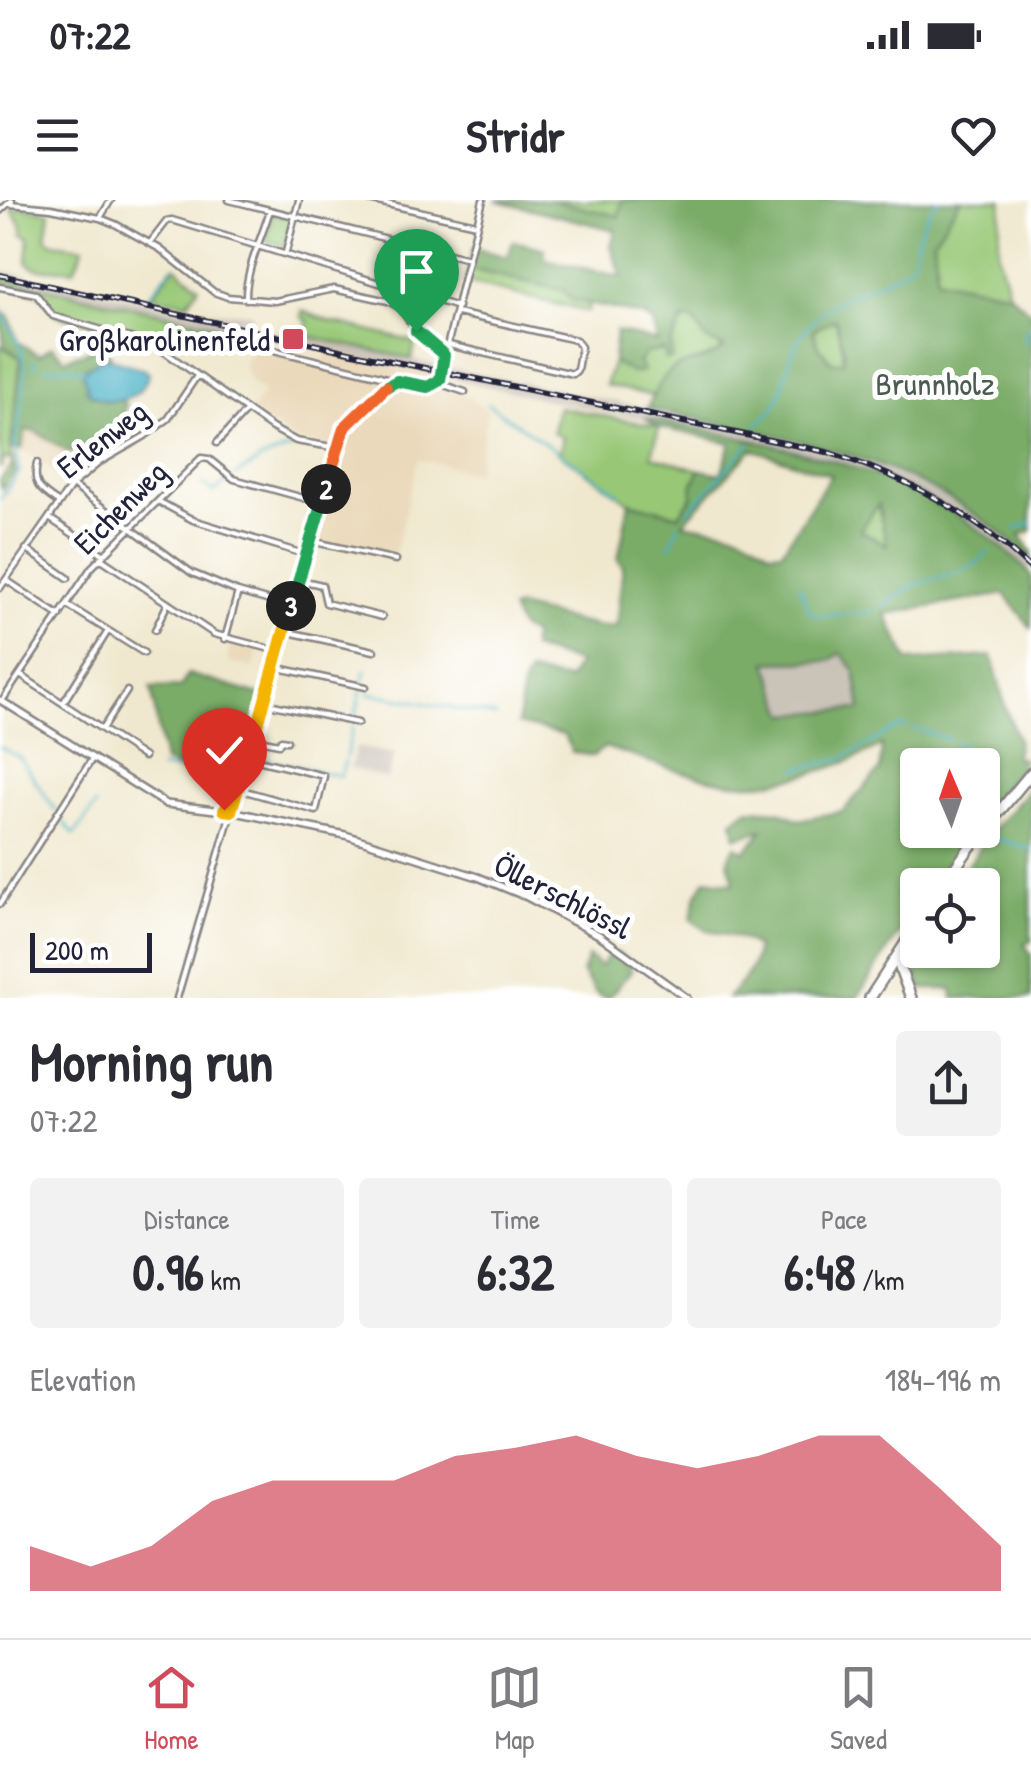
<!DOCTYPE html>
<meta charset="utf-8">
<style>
:root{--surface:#fff;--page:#f2f2f3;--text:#2b2b33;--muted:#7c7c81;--line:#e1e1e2;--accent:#d1495b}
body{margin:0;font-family:"Patrick Hand",sans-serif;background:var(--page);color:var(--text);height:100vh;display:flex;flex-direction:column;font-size:38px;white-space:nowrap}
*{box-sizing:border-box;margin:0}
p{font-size:32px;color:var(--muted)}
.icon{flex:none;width:55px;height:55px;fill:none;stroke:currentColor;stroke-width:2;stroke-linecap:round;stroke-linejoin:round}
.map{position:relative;height:798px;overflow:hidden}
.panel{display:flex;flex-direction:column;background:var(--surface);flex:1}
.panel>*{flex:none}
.needle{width:65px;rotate:358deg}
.tools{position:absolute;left:900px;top:548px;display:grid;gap:20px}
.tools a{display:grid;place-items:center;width:100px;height:100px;border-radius:10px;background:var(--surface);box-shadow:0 2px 8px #0004;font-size:50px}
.scale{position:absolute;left:30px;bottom:25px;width:122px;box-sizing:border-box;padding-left:10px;border:5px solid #22223b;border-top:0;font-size:28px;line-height:35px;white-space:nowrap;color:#22223b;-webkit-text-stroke:8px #fff;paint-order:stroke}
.pin{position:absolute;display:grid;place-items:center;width:85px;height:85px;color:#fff;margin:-102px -42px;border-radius:50% 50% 50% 0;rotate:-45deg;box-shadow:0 0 10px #0007}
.pin .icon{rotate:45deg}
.km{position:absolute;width:50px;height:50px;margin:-25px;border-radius:50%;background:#222;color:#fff;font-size:28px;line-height:50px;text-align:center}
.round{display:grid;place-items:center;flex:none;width:105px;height:105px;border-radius:10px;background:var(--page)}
.headline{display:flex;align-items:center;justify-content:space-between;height:170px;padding:0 30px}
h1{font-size:55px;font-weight:700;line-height:75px}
.metrics{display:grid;grid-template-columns:repeat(3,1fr);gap:15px;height:170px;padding:10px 30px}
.metrics div{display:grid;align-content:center;border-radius:10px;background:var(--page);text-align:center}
.metrics b{font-size:50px;font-weight:700}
.metrics small{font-size:28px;font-weight:400}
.metrics p{font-size:28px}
.chart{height:280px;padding:20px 30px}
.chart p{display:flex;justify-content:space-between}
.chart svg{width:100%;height:180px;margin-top:10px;fill:var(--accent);opacity:.7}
.status{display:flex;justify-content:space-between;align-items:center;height:70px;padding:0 50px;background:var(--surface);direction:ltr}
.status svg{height:28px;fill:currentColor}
header{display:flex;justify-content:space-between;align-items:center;height:130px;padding:0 30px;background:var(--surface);font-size:45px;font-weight:700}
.tab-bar{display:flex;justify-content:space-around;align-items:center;height:140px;border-top:2px solid var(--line);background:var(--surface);font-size:28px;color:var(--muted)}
.tab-bar a{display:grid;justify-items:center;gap:5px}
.tab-bar .current{color:var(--accent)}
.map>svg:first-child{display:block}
.built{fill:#ead9ba}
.industrial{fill:#cac3b8}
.green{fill:#98c876;stroke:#5d7558;stroke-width:2.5}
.forest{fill:#7aac67;stroke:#4e6751;stroke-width:2.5;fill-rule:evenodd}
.water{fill:#47b1c5;stroke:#346a80;stroke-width:2.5}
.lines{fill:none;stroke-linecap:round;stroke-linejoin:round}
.stream{stroke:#47b1c5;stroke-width:2.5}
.minor-casing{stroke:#898584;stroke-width:9}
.tertiary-casing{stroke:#898584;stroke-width:10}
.trunk-casing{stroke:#898584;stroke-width:14}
.minor{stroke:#fff;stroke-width:4}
.tertiary{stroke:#fff;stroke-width:5}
.trunk{stroke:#fff;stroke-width:9}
.rail-casing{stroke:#22223b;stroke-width:6}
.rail{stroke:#fff;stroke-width:2.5;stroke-dasharray:8;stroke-linecap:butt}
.split-1-casing{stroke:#fff;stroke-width:20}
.split-2-casing{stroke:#fff;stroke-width:20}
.split-3-casing{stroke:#fff;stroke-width:20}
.split-4-casing{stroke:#fff;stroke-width:20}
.split-5-casing{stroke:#fff;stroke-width:20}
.split-1{stroke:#22a559;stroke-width:12}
.split-2{stroke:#f0652b;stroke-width:12}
.split-3{stroke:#22a559;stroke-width:12}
.split-4{stroke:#f5b400;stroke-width:12}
.split-5{stroke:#f5b400;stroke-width:12}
.poi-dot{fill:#d1495b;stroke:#fff;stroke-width:4}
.labels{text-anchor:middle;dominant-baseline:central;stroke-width:10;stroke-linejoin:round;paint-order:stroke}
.poi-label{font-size:32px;fill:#22223b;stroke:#fff;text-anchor:end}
.park-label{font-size:32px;fill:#4b5c50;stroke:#fff}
.street-label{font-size:32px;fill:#22223b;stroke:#fff}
</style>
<div class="status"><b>07:22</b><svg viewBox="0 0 49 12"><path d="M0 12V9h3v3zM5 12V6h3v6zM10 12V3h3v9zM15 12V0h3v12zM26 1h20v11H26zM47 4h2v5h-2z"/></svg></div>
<header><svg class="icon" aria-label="menu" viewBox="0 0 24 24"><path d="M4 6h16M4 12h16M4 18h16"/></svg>Stridr<svg class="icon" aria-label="heart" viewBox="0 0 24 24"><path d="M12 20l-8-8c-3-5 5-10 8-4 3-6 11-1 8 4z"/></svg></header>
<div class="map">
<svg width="1031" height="798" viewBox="0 0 1031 798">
<rect width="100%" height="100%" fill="#fff"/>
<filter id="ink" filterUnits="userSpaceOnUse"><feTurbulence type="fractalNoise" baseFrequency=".01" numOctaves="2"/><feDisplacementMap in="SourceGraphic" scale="20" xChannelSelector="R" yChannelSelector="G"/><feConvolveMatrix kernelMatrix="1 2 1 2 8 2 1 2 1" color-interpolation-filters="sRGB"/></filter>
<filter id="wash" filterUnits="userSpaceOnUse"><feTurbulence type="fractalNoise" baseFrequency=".0048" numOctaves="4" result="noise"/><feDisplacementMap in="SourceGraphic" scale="40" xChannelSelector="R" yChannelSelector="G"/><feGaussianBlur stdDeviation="2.25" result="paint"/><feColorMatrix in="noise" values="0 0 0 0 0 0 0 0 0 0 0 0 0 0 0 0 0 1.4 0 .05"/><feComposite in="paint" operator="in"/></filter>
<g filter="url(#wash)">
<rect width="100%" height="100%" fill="#f0e8ce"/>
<path class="built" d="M 252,145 L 322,165 L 327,151 L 439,174 L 436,179 L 441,186 L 464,195 L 488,210 L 476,273 L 418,259 L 394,359 L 311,341 L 338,248 L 296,241 L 249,212 L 264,193 L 251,182 L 243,166 Z
M 25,231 L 35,231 L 70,253 L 56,273 L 22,249 Z
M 230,444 L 258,449 L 254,468 L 227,462 Z"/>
<path class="industrial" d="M 0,70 L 191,111 L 252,113 L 252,120 L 243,118 L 237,124 L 647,208 L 870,260 L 954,300 L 1006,336 L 1031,359 L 1031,375 L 979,330 L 937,302 L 864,268 L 757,242 L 558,202 L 0,78 Z
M 841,453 L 855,471 L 861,509 L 786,514 L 766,462 L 829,461 Z
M 356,547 L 395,554 L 387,579 L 350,568 Z"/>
<path class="green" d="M 550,0 L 622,0 L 619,17 Z
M 960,0 L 1002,0 L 998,53 L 1009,93 L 937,79 L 934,40 Z
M 24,7 L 50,12 L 46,38 L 53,43 L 84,47 L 74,70 C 55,65 41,76 27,62 L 29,37 L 22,34 L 22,26 L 11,8 Z
M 273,13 L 292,18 L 285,46 L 266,41 Z
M 175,66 L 199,86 L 188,103 L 151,96 Z
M 468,69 L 563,90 L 570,99 L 589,104 L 588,112 L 465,82 Z
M 0,78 L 233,129 L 243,133 L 242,140 L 207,134 L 178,142 L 159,141 L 56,115 L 40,94 L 0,84 Z
M 302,111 L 332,122 L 415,142 L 412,159 L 305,136 L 308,120 L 302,118 Z
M 835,119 L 844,151 L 843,163 L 831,162 L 818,146 L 813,130 Z
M 683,120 L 694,121 L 706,139 L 725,149 C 693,167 675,161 654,196 L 605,185 L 613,162 L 627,168 L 639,162 L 644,153 C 672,149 672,144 683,120 Z
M 0,146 L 21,158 L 11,249 L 15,272 L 2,288 L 0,280 L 12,267 L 12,259 L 3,259 L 0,269 Z
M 558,207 L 659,227 L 652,256 L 700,270 L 693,284 L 692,297 L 679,315 L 629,302 L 559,253 L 563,238 L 553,232 Z
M 878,304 L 887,346 L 859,330 Z"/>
<path class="forest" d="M 495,0 L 550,0 L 618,16 L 622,0 L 960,0 L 934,40 L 937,79 L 1009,93 L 1031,113 L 1031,331 L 1020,335 L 1031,351 L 1031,359 C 918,253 792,240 647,208 C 654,195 662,174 677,167 C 694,159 705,163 724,148 L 706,139 L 694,121 L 683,120 L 671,145 L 672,159 L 666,160 L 664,150 L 645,153 L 639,162 L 643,171 L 632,173 L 613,162 L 616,131 L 657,142 L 653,123 L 643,116 L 570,99 L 563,90 L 468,69 L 473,48 L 508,57 L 513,41 L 545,49 L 544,59 L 622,77 L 611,47 L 615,30 ZM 835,119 L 844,151 L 843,162 L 831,162 L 818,146 L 813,130 Z
M 0,111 L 9,116 L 18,142 L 39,155 L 52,146 L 65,159 L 105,145 L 113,160 L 105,157 L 85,168 L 87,191 L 106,201 L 123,200 L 126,206 L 123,211 L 131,217 L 76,252 L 70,253 L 35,231 L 25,231 L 22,249 L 11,249 L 21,158 L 4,147 Z
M 645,218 C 785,248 928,266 1031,375 L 1031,428 L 1005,394 L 886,414 L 908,461 L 992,456 L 1005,506 L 1018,540 L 1015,557 L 1023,559 L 1019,570 L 983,616 L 982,565 L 918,565 L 918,630 L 972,630 L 931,685 L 918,685 L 917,705 L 857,798 L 727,798 C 741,783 756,769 756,747 C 736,731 709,738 691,719 L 697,694 L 706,679 L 734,683 C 732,665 721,663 736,646 L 744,652 L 763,630 L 736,637 L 733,621 L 749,609 L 779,611 L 799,620 L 843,611 L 880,570 L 882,545 C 845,567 769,590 725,582 C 686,575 644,560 605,547 L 593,556 L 572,552 L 564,535 L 518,524 L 522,487 L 529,473 L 568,480 L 579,463 L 532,449 L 532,435 L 520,428 L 511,410 L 518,407 L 599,427 L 616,427 L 623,366 L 618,360 L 629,302 L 679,315 L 692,298 L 693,284 L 700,270 L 721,274 L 731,243 L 659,227 ZM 752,249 L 831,275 L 782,351 L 770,352 C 736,325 724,331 683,323 ZM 878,305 L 887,345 L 886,345 L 860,330 ZM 841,453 L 855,471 L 861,509 L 786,514 L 767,462 L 829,461 Z
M 188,474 L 263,496 L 240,576 L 217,574 L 213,582 L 192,579 L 186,569 L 164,563 L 151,488 L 181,487 Z
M 1031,587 L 1031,742 L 1024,743 L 1031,755 L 1031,798 L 953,798 L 952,789 L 922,789 L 911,761 L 917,749 L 982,750 L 982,685 L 956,685 L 985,639 Z
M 617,753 L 630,762 L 631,771 L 609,797 C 593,798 591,783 582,773 L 588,757 L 601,766 L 609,754 Z"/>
<path class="water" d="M 106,157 L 145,170 L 149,173 C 141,201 112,208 89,193 L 83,173 L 86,168 Z"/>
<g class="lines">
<path class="stream" d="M 148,97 L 172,67
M 0,106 L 22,151 L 25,172 L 21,215 L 15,239 L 19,272 L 0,299
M 1027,143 L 1024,134 L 1031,127
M 33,161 L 36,166
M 45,168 L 71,167 L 84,171
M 488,204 L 620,294
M 757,225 C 762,219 770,214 774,208 C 787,186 787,155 802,134 C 835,88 873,93 913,63 C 917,39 921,18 938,0
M 754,231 L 755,228
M 235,276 L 260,260 L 294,247
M 203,284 L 214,292 L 228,281
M 687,313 L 750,243
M 1015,329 L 1031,323
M 670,346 L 679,325
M 799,385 L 809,410 L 817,416
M 881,409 C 891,402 903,390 915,385 C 945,374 967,377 989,351
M 821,416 L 873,412
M 363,483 L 366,470
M 368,493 L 496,516
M 355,519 L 361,490
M 914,528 L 950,540
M 956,542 L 964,546
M 0,547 L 19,557 L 56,611
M 251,556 L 340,576 L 345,562
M 346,557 L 353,526
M 160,568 L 235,577
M 796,569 L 841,559 L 900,526 L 908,527
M 239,575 L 246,554
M 61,619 L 74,635 L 96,605
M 946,630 L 968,631
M 992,637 L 1031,649"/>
</g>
</g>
<g filter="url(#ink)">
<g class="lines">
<g class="minor-casing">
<path id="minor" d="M 229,0 L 469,59
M 369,0 L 476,24
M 10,4 L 51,8 L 100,18 L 115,24 L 160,49 L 214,92 L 228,97 L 275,101 L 334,89 L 388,101 L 399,107 L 422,138 L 444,155
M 0,11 L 12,0
M 100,18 L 111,0
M 150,43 L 167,21 L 172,20 L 458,107
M 286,52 L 299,0
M 0,87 L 36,94 L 53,116 L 155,145 L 272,228 L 296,241 L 338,248
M 246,99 C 245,70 262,38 270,10
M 157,144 L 184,144 L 215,136 L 377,175 C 395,181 419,191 438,183
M 449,145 L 573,174 L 577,170 L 581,147 L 576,140 L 457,113
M 438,183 L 483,0
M 438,183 L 465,192
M 217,243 L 247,210
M 37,263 C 32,286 41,291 59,303
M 72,285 L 192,373 L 238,392 L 291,407
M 158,301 L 193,320 L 307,355
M 49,318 L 103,354
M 311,341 L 396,360
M 26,349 L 68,378
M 100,358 L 214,434 L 278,451
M 6,380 L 60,416
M 300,380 L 322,385 L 326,403 L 382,417
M 0,388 L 72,285 L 100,262 L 145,236 L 168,219 L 197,176
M 67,405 L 144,453
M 155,430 L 168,403
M 284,431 L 374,451
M 225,439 L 238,392
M 274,467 L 366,487
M 20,475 L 144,557
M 2,501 L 91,368 L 201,258 L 209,259 L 234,279 L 322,303
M 63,503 L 108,431
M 264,503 L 358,523
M 102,529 L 127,491
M 254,539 L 279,544 L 281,540 L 287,541
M 238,589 L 316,611 L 324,576 L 249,558
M 0,704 L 92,559
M 177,798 L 343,228 L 391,182"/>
</g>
<g class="tertiary-casing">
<path id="tertiary" d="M 0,500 L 166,604 L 240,613 L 345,635 L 478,677 L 527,697 L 599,735 L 687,798"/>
</g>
<g class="trunk-casing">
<path id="trunk" d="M 943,685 L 970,647 L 1031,573
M 900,753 L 900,768 L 911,798
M 870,798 L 918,724"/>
</g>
<use href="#minor" class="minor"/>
<use href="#tertiary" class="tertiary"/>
<use href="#trunk" class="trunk"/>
<g class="rail-casing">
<path id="rail" d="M 0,75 L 367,156 L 827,252 C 904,276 972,312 1031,369"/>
</g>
<use href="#rail" class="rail"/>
</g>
</g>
<g class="lines" filter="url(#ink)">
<g class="split-1-casing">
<path id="split-1" d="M 386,187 L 397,181 L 428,187 L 440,180 L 444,155 L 416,131"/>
</g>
<g class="split-2-casing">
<path id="split-2" d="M 326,289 L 344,228 L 386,187"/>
</g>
<g class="split-3-casing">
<path id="split-3" d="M 291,406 L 326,289"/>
</g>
<g class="split-4-casing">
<path id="split-4" d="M 258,525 L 291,406"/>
</g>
<g class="split-5-casing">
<path id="split-5" d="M 224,610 L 231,611 L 258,525"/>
</g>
<use href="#split-1" class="split-1"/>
<use href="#split-2" class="split-2"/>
<use href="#split-3" class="split-3"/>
<use href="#split-4" class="split-4"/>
<use href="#split-5" class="split-5"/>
</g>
<rect class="poi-dot" x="281" y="127" width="24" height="24" rx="5"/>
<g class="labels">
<g class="poi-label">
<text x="270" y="139">Großkarolinenfeld</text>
</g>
<g class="park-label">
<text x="935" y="183">Brunnholz</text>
</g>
<g class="street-label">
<text transform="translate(102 239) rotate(-38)">Erlenweg</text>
<text transform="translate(120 307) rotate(-45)">Eichenweg</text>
<text transform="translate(563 696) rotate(27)">Öllerschlössl</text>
</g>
</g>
</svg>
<div class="tools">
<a><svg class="needle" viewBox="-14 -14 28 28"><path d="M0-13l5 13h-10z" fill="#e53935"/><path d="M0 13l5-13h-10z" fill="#7c7c81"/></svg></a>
<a><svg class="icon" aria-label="locate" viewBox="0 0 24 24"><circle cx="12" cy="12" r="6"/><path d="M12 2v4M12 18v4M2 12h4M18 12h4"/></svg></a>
</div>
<div class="scale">200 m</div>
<div class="pin" style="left:416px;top:131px;background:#1e9e55"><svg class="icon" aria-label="arrive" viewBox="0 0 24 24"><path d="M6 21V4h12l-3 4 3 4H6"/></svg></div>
<div class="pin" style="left:224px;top:610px;background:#d93025"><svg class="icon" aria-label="check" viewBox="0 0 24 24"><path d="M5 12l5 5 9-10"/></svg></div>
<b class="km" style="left:326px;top:289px">2</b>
<b class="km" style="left:291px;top:406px">3</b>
</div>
<section class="panel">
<div class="headline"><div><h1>Morning run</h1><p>07:22</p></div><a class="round"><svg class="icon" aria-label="share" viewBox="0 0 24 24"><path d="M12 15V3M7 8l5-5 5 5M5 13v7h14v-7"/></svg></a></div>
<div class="metrics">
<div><p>Distance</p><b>0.96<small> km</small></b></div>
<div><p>Time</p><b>6:32</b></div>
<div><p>Pace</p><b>6:48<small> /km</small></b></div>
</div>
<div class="chart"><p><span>Elevation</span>184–196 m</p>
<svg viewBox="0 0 160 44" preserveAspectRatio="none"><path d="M0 44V33L10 38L20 33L30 22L40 17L50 17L60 17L70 11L80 9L90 6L100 11L110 14L120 11L130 6L140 6L150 19L160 33V44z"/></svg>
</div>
</section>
<nav class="tab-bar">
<a class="current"><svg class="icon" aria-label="home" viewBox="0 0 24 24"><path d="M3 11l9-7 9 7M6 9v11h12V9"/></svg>Home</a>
<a><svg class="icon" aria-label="map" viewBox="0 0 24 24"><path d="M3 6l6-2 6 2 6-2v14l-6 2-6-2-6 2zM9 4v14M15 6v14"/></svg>Map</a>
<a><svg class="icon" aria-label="saved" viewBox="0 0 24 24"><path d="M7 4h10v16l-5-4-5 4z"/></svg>Saved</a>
</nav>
